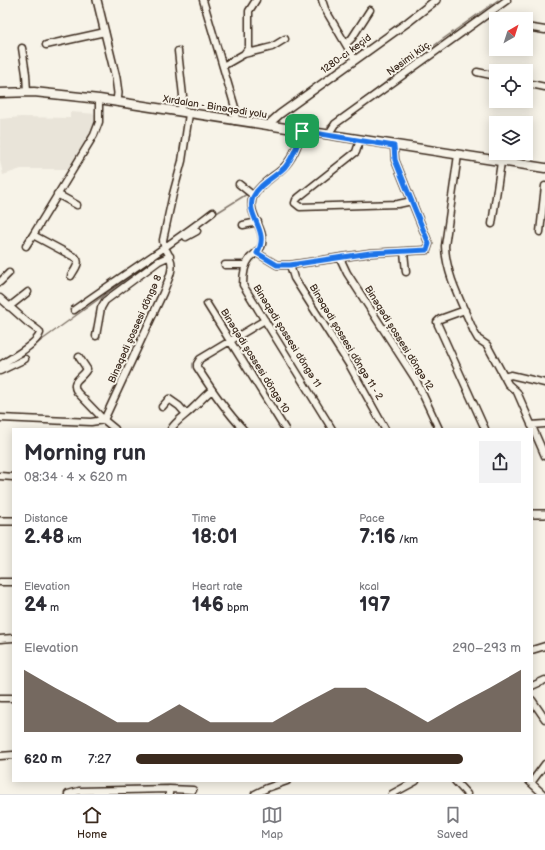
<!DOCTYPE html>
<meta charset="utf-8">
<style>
:root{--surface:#fff;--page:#f2f2f3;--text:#2b2b33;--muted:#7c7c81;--line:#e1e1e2;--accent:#3b2a1e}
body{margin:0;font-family:"Balsamiq Sans",sans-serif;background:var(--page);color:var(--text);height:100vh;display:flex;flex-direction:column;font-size:15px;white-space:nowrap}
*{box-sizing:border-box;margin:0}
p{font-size:13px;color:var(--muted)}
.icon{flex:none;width:22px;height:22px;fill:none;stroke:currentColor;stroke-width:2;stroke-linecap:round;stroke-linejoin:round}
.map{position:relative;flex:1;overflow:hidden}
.drawer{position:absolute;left:12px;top:428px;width:521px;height:354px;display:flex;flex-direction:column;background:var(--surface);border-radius:0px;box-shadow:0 2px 10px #0003}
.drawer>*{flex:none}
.needle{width:26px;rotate:39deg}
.fabs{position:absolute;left:489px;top:12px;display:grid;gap:8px}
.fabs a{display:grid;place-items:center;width:44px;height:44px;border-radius:0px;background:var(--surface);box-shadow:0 2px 10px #0003;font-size:20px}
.pin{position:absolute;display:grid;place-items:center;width:34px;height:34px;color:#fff;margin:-17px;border-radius:8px;box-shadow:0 2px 6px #0006}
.round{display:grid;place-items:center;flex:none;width:42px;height:42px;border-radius:0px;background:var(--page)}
.head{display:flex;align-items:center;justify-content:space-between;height:68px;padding:0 12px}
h1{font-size:22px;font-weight:700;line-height:30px}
.metrics{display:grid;grid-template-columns:repeat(3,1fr);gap:6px;height:68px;padding:4px 12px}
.metrics div{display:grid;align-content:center}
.metrics b{font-size:20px;font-weight:700}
.metrics small{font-size:11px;font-weight:400}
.metrics p{font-size:11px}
.chart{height:112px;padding:8px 12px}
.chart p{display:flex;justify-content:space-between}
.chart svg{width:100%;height:72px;margin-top:4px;fill:var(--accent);opacity:.7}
ul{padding:0 12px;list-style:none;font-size:13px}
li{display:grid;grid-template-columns:64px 48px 1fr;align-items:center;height:30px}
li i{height:10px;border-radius:5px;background:var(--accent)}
.tab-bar{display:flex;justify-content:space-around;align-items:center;height:56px;border-top:1px solid var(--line);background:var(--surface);font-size:11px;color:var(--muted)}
.tab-bar a{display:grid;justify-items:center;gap:2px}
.tab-bar .active{color:var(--accent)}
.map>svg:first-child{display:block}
.built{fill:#e9e4d9}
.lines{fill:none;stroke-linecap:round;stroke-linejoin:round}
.stream{stroke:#84786c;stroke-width:1.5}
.minor-casing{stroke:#3b2a1e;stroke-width:9}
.tertiary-casing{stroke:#3b2a1e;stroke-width:10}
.secondary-casing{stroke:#3b2a1e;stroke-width:11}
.minor{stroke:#f7f3e8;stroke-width:6}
.tertiary{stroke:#f7f3e8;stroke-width:7}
.secondary{stroke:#f7f3e8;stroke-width:8}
.route-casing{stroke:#fff;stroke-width:8}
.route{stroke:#1a73e8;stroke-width:5}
.labels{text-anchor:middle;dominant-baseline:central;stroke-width:4;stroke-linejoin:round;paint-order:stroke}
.street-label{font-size:10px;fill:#3b2a1e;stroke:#f7f3e8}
</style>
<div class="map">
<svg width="545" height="794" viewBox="0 0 545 794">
<rect width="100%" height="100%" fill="#f7f3e8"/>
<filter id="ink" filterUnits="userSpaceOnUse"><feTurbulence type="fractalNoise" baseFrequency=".025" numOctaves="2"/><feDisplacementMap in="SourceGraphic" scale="8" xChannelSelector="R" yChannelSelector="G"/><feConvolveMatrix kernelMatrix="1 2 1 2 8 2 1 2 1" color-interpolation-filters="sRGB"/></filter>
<g filter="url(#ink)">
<path class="built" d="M 70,112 L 97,114 L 92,132 L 69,169 L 21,169 L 3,175 L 0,160 L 0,119 L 21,117 L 70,118 Z"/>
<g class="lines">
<path class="stream" d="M 328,126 L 443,39 L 498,0
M 215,214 L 247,194
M 35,345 L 157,257"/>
<g class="minor-casing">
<path id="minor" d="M 203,0 L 234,104 L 236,111 L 235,121
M 322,0 L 325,9 L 355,60
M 526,27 L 545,30
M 346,44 L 352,38 L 370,10
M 46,45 L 105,32
M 22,48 L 26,74 L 27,92
M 178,51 L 183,96 L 180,112
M 244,54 L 272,47 L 285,39
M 223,66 L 244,54 L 249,47 L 249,11 L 256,0
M 477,72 L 496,76
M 526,83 L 545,87
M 302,131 C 298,145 293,159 282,169 C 273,177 259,185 253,197 C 246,214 268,230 261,247 C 258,252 254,254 250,258 C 244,265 243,276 243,285 L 332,429
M 328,135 L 335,124 L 507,0
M 360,140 L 356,152 L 299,197 L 296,200 L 295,203 L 300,207 L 398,204 L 412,201
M 458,155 L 445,246 C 446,276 463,305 474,332 L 478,339 L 487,345 L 508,384 L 517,392 L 545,456
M 239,184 L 254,196
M 57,194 L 77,205
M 492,224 L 501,162
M 243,225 L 258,222
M 540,232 L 545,186
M 186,237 L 197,231
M 26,246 L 33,235
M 404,252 L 406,272
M 257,253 L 277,265 L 290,265 L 370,253 L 427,250 L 429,244 L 395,160 L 394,146
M 340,258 L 347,273 L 416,380 L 439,429
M 225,265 L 246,265
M 290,265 L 294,278 L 350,366 L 385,429
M 71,276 C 74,270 81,263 76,258 L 33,235 L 94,135 L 99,122 L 99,99
M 0,282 L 9,273
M 0,298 L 27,322 L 39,331 L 40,333 C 37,344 10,359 0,365
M 207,304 L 285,429
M 9,307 L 28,292
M 74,310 C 120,277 168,247 213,212
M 465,310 L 440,319 L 437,322 L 438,325 L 485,429
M 96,336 L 101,308 L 105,301 L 159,261 L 170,256
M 0,371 L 25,359
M 504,377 L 511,375 L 545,383
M 162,407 L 169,399 L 179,406 L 186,414
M 0,418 L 91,422 L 104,420 L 77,392 C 70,380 82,379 87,369 L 79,357
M 531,425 L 545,424
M 115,429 L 104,420 L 163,293 C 167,282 175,269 170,258 C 168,251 163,247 163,240 L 173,194 L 182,161 L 189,114
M 171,429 C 177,420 185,416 192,409 C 199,403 204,396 211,391
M 243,429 C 225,410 211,389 197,367 L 197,364 L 200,359 L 265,320
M 0,476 L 13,477
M 0,582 L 13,582
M 0,639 L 13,638
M 532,650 L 545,646
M 532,686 L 545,680
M 0,698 L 13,698
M 532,700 L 545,719
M 0,756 L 13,755
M 455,781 L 467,794
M 529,781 L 543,794
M 531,783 L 545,764
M 169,789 L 193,790
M 68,794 L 79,791 L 169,789 L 169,794
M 255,794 L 267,788 L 287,781
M 392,794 L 416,781"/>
</g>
<g class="tertiary-casing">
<path id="tertiary" d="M 97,0 L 116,78 L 118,93 L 117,102
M 270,126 L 271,122 L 280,114 L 408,22 L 436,0
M 532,514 L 545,514
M 0,521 L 13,521"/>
</g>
<g class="secondary-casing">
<path id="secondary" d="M 0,93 L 34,92 L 99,99 L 545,168"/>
</g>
<use href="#minor" class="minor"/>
<use href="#tertiary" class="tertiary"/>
<use href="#secondary" class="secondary"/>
</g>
</g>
<g class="lines" filter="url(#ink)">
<g class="route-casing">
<path id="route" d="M 302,131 L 394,146 L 395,160 L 429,244 L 427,250 L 370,253 L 290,265 L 277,265 L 257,253 C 271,231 245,216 253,197 C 259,184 275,177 285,167 C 294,156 298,145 302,131 Z"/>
</g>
<use href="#route" class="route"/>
</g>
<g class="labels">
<g class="street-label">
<text transform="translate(346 54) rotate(-36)">1280-cı keçid</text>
<text transform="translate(409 58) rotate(-36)">Nəsimi küç.</text>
<text transform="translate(215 107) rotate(9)">Xırdalan - Binəqədi yolu</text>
<text transform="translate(135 329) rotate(-66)">Binəqədi şossesi döngə 8</text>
<text transform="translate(287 336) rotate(58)">Binəqədi şossesi döngə 11</text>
<text transform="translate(399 338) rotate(58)">Binəqədi şossesi döngə 12</text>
<text transform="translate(346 342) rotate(59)">Binəqədi şossesi döngə 11 - 2</text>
<text transform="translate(255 361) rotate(58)">Binəqədi şossesi döngə 10</text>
</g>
</g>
</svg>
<div class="fabs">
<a><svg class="needle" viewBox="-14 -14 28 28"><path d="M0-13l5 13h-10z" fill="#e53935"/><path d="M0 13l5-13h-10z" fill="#7c7c81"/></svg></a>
<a><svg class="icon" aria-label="locate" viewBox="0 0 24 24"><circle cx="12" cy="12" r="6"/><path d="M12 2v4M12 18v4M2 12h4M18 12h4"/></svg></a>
<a><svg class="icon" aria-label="layers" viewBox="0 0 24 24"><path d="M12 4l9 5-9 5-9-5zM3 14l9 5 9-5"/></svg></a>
</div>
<div class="pin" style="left:302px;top:131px;background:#1e9e55"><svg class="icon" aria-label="arrive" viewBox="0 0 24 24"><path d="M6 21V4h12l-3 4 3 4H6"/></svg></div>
<section class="drawer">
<div class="head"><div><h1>Morning run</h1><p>08:34 · 4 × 620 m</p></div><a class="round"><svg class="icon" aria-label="share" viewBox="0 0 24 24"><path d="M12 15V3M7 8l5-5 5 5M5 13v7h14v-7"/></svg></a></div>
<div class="metrics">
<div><p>Distance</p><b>2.48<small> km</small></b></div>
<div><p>Time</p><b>18:01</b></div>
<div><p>Pace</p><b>7:16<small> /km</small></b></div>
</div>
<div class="metrics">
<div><p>Elevation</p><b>24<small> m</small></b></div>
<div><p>Heart rate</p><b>146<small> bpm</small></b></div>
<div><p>kcal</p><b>197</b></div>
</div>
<div class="chart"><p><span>Elevation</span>290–293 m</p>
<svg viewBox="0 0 160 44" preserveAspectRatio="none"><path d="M0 44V6L10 17L20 27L30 38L40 38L50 27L60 38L70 38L80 38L90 27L100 17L110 17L120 27L130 38L140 27L150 17L160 6V44z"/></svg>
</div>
<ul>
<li><b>620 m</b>7:27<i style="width:85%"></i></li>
</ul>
</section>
</div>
<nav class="tab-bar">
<a class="active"><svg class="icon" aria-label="home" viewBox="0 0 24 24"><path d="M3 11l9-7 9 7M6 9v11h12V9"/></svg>Home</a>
<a><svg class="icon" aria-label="map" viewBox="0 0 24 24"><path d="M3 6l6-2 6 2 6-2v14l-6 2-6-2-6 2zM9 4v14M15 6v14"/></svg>Map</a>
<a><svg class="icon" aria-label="saved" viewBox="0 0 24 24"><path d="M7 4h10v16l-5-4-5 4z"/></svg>Saved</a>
</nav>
